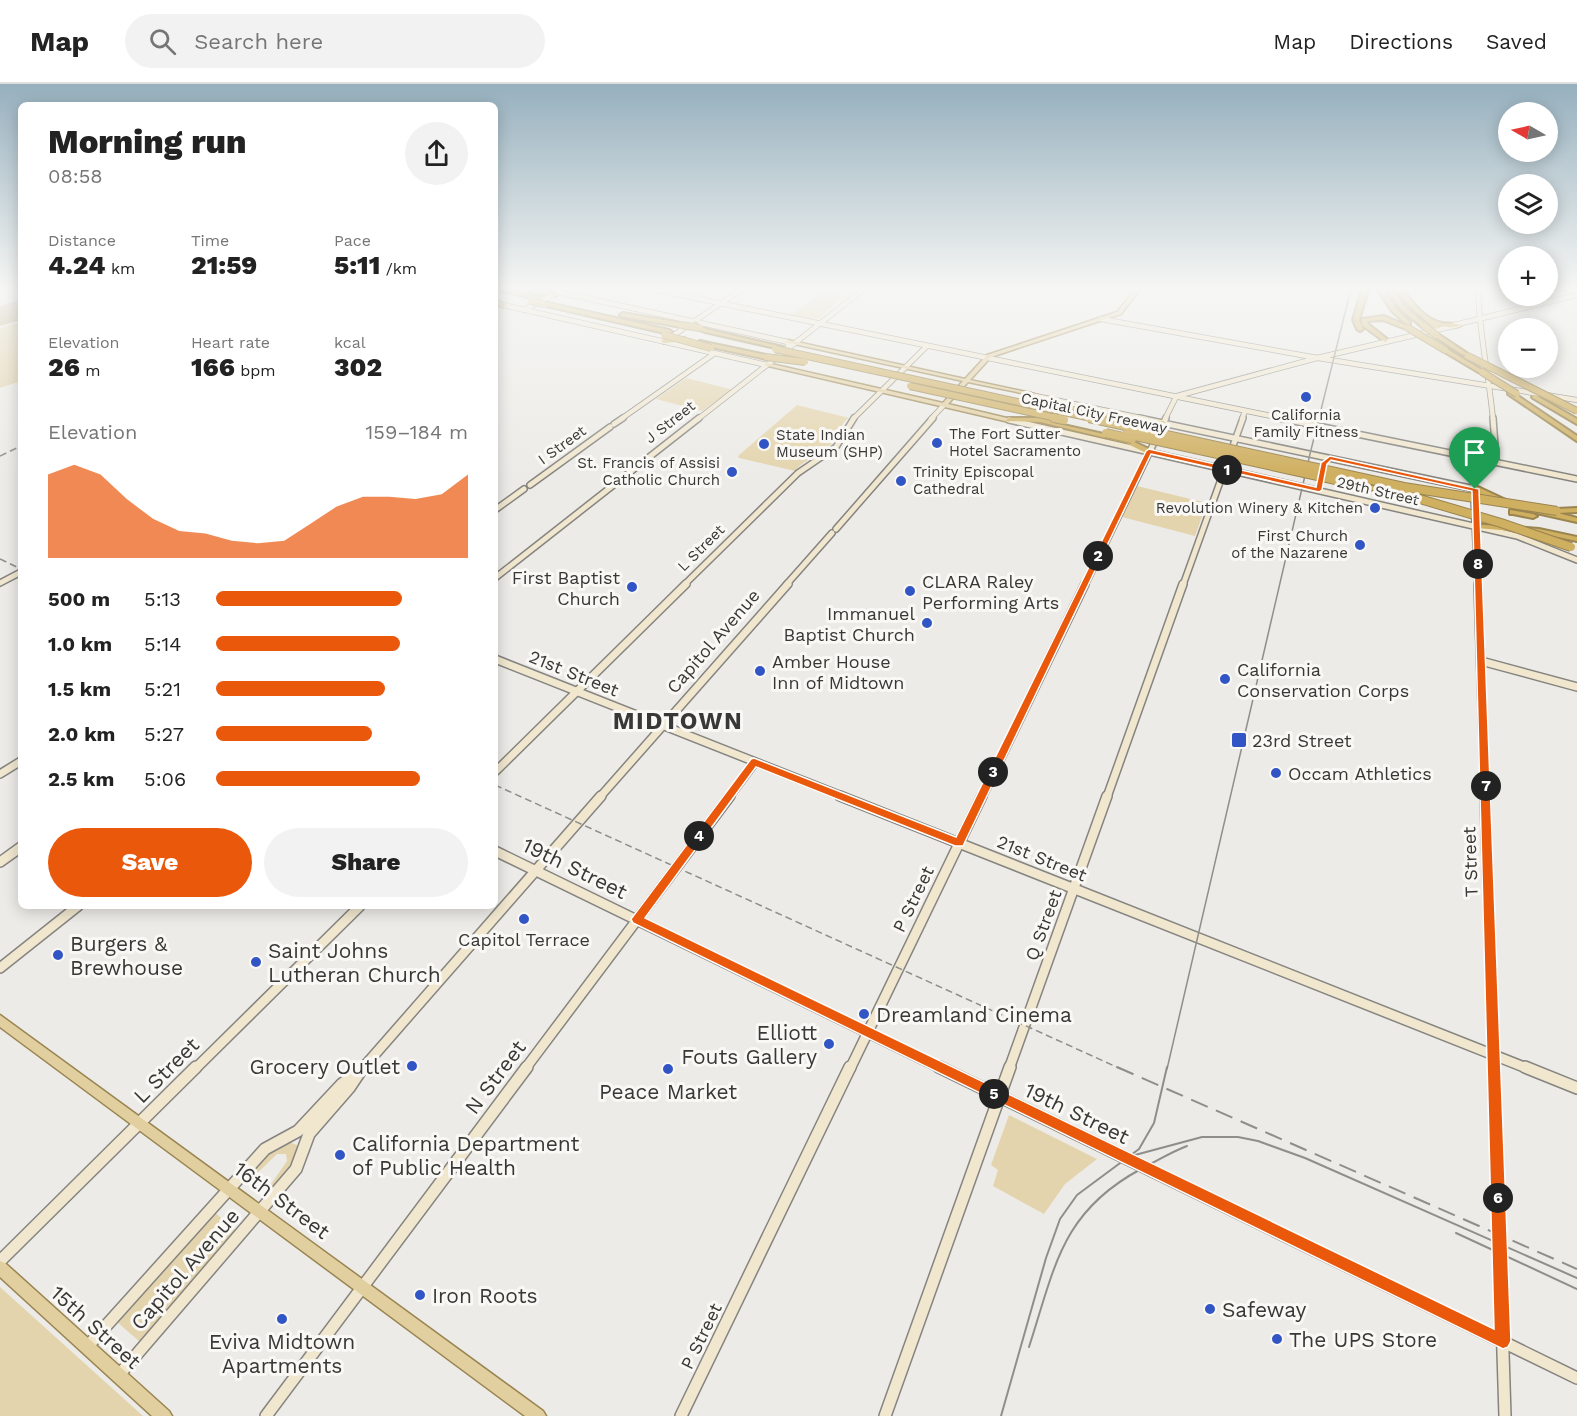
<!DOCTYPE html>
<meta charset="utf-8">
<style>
:root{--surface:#fff;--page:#f2f2f2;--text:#222;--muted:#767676;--line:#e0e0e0;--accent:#ea580c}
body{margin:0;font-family:"Work Sans",sans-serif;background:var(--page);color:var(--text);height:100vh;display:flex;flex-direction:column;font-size:22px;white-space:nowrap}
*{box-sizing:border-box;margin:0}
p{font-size:20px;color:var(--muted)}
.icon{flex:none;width:33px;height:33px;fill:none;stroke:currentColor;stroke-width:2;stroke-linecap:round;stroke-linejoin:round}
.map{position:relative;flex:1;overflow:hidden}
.side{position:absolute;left:18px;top:18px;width:480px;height:807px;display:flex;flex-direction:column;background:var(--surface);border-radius:9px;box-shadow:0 3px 15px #0003}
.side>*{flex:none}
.needle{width:39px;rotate:279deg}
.fabs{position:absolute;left:1498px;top:18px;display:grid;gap:12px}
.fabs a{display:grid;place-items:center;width:60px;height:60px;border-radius:50%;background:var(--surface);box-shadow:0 3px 15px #0003;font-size:30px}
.pin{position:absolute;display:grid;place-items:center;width:51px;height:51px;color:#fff;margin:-62px -26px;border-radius:50% 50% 50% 0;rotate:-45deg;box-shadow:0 0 6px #0007}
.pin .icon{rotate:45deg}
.km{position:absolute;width:30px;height:30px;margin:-15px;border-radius:50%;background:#222;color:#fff;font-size:16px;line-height:30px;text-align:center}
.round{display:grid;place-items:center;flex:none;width:63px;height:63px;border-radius:32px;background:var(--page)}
.headline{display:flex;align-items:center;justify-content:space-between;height:102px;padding:0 30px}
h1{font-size:33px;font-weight:800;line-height:45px}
.stats{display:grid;grid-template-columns:repeat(3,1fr);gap:9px;height:102px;padding:6px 30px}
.stats div{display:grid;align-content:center}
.stats b{font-size:26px;font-weight:800}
.stats small{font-size:16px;font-weight:400}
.stats p{font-size:16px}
.chart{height:168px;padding:12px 30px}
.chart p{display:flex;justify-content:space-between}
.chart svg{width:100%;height:108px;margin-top:6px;fill:var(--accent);opacity:.7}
.primary-button{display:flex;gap:12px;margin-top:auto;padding:12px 30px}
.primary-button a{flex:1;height:69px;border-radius:36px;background:var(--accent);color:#fff;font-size:24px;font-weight:800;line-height:69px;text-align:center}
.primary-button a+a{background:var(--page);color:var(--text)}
ul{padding:0 30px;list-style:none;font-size:20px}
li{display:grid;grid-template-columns:96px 72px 1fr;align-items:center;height:45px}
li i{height:15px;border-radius:8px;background:var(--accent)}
header{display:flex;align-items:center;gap:36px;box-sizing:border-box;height:84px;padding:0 30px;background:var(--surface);border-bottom:2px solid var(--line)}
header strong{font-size:28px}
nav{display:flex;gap:33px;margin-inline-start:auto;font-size:21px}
.search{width:420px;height:54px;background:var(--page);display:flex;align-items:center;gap:15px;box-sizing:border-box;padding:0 21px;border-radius:33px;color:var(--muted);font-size:22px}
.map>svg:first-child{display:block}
.green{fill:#e4d4ad}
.water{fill:#bba97e}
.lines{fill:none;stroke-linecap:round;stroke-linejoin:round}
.secondary-far4-casing{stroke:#858480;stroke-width:6}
.secondary-far3-casing{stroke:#858480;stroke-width:8}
.secondary-far2-casing{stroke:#858480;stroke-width:10}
.secondary-far1-casing{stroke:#858480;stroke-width:12}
.secondary-casing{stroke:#858480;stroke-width:14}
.primary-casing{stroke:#9a8551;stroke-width:3}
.highway-casing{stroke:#9a8551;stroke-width:4}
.secondary-far4{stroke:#f1e7cf;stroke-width:4.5}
.secondary-far3{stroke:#f1e7cf;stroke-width:5}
.secondary-far2{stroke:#f1e7cf;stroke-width:7}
.secondary-far1{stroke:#f1e7cf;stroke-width:9}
.secondary{stroke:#f1e7cf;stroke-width:11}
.primary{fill:#e2cfa0;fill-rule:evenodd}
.highway{fill:#cfaf60;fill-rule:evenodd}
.tram-far1{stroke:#8e8e8b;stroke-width:1.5}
.tram{stroke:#8e8e8b;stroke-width:2}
.rail-far1{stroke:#8e8e8b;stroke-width:1.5;stroke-dasharray:7 4;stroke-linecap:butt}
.rail{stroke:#8e8e8b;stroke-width:2;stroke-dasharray:18 9;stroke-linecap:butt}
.highway-bridge-far1-casing{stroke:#9a8551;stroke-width:8;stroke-linecap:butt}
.highway-bridge-casing{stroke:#9a8551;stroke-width:10;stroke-linecap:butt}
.highway-bridge-far1{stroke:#cfaf60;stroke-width:6}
.highway-bridge{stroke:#cfaf60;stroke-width:8}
.route{fill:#ea580c;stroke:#fff;stroke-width:1.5;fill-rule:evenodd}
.poi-dot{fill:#3155c5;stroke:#faf8f4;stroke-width:2}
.labels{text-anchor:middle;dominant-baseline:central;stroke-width:6;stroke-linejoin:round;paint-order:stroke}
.far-street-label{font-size:15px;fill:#383836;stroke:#faf8f4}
.far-poi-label{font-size:15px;fill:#383836;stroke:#faf8f4;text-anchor:start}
.poi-label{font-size:18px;fill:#383836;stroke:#faf8f4;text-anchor:start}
.street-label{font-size:18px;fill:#383836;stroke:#faf8f4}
.near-street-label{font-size:21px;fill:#383836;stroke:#faf8f4}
.near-poi-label{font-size:21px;fill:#383836;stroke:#faf8f4;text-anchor:start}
.district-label{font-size:24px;font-weight:bold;letter-spacing:1.5px;fill:#383836;stroke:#faf8f4}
</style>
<header>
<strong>Map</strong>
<div class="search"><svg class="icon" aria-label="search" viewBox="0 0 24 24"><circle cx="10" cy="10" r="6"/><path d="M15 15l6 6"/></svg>Search here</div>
<nav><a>Map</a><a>Directions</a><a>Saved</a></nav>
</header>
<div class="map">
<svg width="1577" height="1332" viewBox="0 0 1577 1332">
<rect width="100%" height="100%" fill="#ecebe7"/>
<path class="green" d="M 823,208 L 845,212 L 817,236 L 790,231 Z
M 21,238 L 21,297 L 0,304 L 0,244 Z
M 686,294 L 730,305 L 731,306 L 702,327 L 656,315 Z
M 797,321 L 849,334 C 841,338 840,350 832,359 C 822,371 804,375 795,387 L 739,374 L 738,372 Z
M 1137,402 L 1207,419 L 1195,452 L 1122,433 Z
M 1009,1031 L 1097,1075 L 1065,1100 L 1044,1130 L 993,1102 L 998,1086 L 991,1081 Z
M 286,1057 L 297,1061 L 299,1065 L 295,1081 L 269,1111 L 265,1109 L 287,1077 L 286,1070 L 277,1070 L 249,1097 L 245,1094 L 273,1064 Z
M 213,1127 L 238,1148 L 141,1259 L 115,1236 Z
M 0,1203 L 143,1332 L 0,1332 Z"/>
<path class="water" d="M 21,215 L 21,236 L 0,242 L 0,222 Z"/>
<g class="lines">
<g class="secondary-far4-casing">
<path id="secondary-far4" d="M 651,205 L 1286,335
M 1478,205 C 1479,249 1489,292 1493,335
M 1565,205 L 1577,207
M 558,208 L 788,258 L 788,264
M 503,221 L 767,281
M 524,226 L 560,207
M 1101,235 L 1312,273 L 1577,316
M 1454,241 L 1577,211
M 668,255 L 742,205
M 1031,311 L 1146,335
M 1177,312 L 1317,274 L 1458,241
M 621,335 L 715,269
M 698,335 L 864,205
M 853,335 L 927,262
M 931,335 L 944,321
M 1165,335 L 1176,313
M 1242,335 L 1245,327"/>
</g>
<g class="secondary-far3-casing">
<path id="secondary-far3" d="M 1139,334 L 1475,405
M 1279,334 L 1577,395
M 1009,336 L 1517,452 L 1577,476
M 614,340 L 623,334
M 1472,373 L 1478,501
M 1489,377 L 1496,375 L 1493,334
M 530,401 L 610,343
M 495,426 L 524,405
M 836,445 L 933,334
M 495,494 L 699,334
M 0,499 L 21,488
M 684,501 L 798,389 L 836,363 L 854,334
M 786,501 L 832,449
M 1085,501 L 1166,334
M 1183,501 L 1243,334"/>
</g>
<g class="secondary-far2-casing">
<path id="secondary-far2" d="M 1478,500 L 1485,713
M 495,575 L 844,713
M 1481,577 L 1577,603
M 495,688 L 686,500
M 0,690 L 21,677
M 600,713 L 788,500
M 729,713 L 755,678
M 982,713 L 1085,500
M 1107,713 L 1183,500"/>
</g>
<g class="secondary-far1-casing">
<path id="secondary-far1" d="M 840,712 L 1529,985
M 1485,712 L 1494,985
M 495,767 L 943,985
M 0,778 L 21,763
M 0,884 L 78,822
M 195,985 L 360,822
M 362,985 L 601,712
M 525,985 L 730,712
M 850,985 L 982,712
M 1009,985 L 1107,712"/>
</g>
<g class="secondary-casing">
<path id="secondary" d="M 939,983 L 1577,1294
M 1494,983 L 1505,1332
M 1525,983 L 1577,1004
M 0,1177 L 196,983
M 87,1263 L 265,1065 L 298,1047 L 342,1000 L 359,987
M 119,1291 L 296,1085 L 309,1050 L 349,1004 L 363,983
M 266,1332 L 527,983
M 681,1332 L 850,983
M 885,1332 L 1010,983"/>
</g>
<g class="primary-casing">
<path id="primary" d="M 1136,205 L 1140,205 L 1121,230 L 991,273 L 970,296 L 1031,309 L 1031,311 L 968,298 L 948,320 L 1011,335 L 1012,336 L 1009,338 L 764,281 L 767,279 L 943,319 L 963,297 L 785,258 L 788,256 L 965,295 L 987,271 L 1117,228 Z
M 0,931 L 543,1327 L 546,1332 L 525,1332 L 0,943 Z
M 0,1177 L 5,1179 L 169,1327 L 172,1332 L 152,1332 L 0,1193 Z"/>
</g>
<g class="highway-casing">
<path id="highway" d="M 495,205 L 505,205 L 542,214 L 539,216 Z
M 531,205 L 555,208 L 558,210 L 555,212 L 529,208 Z
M 1362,205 L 1368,205 L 1359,236 L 1363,245 L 1360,247 L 1357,245 L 1353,236 Z
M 1377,205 L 1383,205 L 1396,225 L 1410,238 L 1410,240 L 1406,240 L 1392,227 Z
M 1386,205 L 1392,205 L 1406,224 L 1426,241 L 1426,243 L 1422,243 L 1402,226 Z
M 1396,205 L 1402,205 C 1413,219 1424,235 1442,239 C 1448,240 1455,239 1461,241 C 1455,245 1444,243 1437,241 L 1440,244 L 1435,245 L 1412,224 Z
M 495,216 L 505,220 L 506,221 L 503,223 L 495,220 Z
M 544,218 L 669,246 L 672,248 L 669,250 L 542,221 Z
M 623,229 L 681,239 L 684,241 L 681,243 L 621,232 L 620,231 Z
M 1384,232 L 1410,243 L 1411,244 L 1406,245 L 1383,236 L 1367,237 L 1368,240 L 1387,255 L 1388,256 L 1385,258 L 1362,241 L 1362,235 Z
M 693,237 L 697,237 L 701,243 L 709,246 L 783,263 L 780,265 L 705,248 L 697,245 Z
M 1434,250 L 1438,250 L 1468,270 L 1463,271 L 1434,252 Z
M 684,254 L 687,256 L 686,257 L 664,259 L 661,257 L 664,255 Z
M 700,257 L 766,271 L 769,273 L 766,275 L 698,260 L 697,259 Z
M 1443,265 L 1447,265 L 1485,288 L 1480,289 L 1443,267 Z
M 1508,308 L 1512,308 L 1577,352 L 1577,357 L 1508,310 Z
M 1027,309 C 1037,309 1047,318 1057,321 L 1060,320 L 1142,337 L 1163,337 L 1166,339 C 1150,347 1090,330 1069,326 L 1066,328 L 1043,321 L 1027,311 Z
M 1535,311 L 1577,335 L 1577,340 L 1533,314 L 1532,313 Z
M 1009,334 L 1048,334 L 1051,336 L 1050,338 L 1130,356 L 1153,367 L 1146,369 L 1126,359 L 1040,338 L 1007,337 L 1006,336 Z
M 1342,396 L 1403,408 L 1407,410 L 1403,412 L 1345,400 L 1342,400 Z
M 1472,403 L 1478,403 L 1512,419 L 1505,421 L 1472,407 Z
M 1523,422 L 1554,428 L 1554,425 L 1557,425 L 1577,424 L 1577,428 L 1558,429 L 1577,434 L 1577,438 L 1523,426 Z
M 1510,426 L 1533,430 L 1537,432 L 1533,434 L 1513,430 L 1510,430 Z
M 1473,440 L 1539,445 L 1577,453 L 1577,457 L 1539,449 L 1476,444 L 1472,442 Z"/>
</g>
<use href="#secondary-far4" class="secondary-far4"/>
<use href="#secondary-far3" class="secondary-far3"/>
<use href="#secondary-far2" class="secondary-far2"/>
<use href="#secondary-far1" class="secondary-far1"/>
<use href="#secondary" class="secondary"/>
<use href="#primary" class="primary"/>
<use href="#highway" class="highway"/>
<path class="tram-far1" d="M 1167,985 L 1310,370 L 1351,205"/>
<path class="tram" d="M 1135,1071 L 1202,1053 L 1238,1053 L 1258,1057 L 1305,1074 L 1577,1194
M 1456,1149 L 1577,1205
M 1029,1263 C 1055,1183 1061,1128 1141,1085 C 1157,1077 1171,1068 1187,1062
M 1001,1332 L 1046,1174 L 1060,1135 L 1077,1111 L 1139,1065 L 1154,1039 L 1167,983"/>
<path class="rail-far1" d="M 0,372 L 21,362
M 0,475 L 21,485
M 495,701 L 1121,985"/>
<path class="rail" d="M 1117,983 L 1577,1185"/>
<g class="highway-bridge-far1-casing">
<path id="highway-bridge-far1" d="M 531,217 L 544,220
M 681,241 L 700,244
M 1424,242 L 1436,251
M 1408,244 L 1445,266
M 664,251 L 711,264
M 775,265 L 1096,335
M 1468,272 L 1577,327
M 766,273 L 805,278
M 1482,288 L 1517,310
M 910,302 L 1061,335"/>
</g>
<g class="highway-bridge-casing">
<path id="highway-bridge" d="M 1054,334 L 1064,336
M 1089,334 L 1404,403 L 1557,427
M 1106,349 L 1132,355
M 1126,350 L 1345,398
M 1403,410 L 1501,439 L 1571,463"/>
</g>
<use href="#highway-bridge-far1" class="highway-bridge-far1"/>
<use href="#highway-bridge" class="highway-bridge"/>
</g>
<linearGradient id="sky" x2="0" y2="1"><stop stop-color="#96b0be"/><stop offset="0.52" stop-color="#f6f6f4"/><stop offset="1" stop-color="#f6f6f4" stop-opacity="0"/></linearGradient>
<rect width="1577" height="392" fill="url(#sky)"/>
<path class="route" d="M 1149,365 L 1316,403 L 1321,379 L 1330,372 L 1479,405 L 1511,1257 L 1508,1263 L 1503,1265 L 633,839 L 631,835 L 751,675 L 754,674 L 956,753 L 1146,367 ZM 1151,370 L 1319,408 L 1322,406 L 1327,380 L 1331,376 L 1472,407 L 1494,1245 L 645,834 L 756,683 L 955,762 L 963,762 Z"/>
<g class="poi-dot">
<circle cx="1306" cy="313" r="6"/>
<circle cx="937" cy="359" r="6"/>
<circle cx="764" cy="360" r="6"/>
<circle cx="732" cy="388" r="6"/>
<circle cx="901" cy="397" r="6"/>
<circle cx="1375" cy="424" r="6"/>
<circle cx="1360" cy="461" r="6"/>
<circle cx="632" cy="503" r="6"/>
<circle cx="910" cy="507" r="6"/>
<circle cx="927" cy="539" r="6"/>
<circle cx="760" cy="587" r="6"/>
<circle cx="1225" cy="595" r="6"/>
<rect x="1231" y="648" width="16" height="16" rx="3"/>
<circle cx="1276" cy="689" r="6"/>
<circle cx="524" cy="835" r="6"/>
<circle cx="58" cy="871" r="6"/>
<circle cx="256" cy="878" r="6"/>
<circle cx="864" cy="930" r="6"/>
<circle cx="829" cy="960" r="6"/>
<circle cx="412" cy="982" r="6"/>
<circle cx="668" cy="985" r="6"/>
<circle cx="340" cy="1071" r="6"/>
<circle cx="420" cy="1211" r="6"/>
<circle cx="1210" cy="1225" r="6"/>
<circle cx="282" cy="1235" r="6"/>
<circle cx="1277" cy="1255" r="6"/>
</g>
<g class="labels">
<g class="far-street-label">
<text transform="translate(1094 329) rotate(12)">Capital City Freeway</text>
<text transform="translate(670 338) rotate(-38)">J Street</text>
<text transform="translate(562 361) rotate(-36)">I Street</text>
<text transform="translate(1378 407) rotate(13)">29th Street</text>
<text transform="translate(701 464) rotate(-45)">L Street</text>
</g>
<g class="far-poi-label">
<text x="1306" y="331" text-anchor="middle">California<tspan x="1306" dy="17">Family Fitness</tspan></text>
<text x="949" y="350">The Fort Sutter<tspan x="949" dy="17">Hotel Sacramento</tspan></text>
<text x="776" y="351">State Indian<tspan x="776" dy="17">Museum (SHP)</tspan></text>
<text x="720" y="379" text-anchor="end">St. Francis of Assisi<tspan x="720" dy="17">Catholic Church</tspan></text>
<text x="913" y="388">Trinity Episcopal<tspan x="913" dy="17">Cathedral</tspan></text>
<text x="1363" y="424" text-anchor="end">Revolution Winery &amp; Kitchen</text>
<text x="1348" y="452" text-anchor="end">First Church<tspan x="1348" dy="17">of the Nazarene</tspan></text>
</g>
<g class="poi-label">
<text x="620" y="493" text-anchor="end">First Baptist<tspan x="620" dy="21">Church</tspan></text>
<text x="922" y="497">CLARA Raley<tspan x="922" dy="21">Performing Arts</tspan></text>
<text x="915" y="529" text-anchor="end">Immanuel<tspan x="915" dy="21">Baptist Church</tspan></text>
<text x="772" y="577">Amber House<tspan x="772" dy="21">Inn of Midtown</tspan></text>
<text x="1237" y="585">California<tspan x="1237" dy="21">Conservation Corps</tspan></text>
<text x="1252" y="656">23rd Street</text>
<text x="1288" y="689">Occam Athletics</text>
<text x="524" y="855" text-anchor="middle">Capitol Terrace</text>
</g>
<g class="street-label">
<text transform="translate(713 557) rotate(-49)">Capitol Avenue</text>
<text transform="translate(574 589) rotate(22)">21st Street</text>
<text transform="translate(1042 774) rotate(22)">21st Street</text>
<text transform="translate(1470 778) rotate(-92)">T Street</text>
<text transform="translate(913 815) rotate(-64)">P Street</text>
<text transform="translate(1043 841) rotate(-70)">Q Street</text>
<text transform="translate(701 1252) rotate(-64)">P Street</text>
</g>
<g class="near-street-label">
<text transform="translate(575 784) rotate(26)">19th Street</text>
<text transform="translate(166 986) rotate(-45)">L Street</text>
<text transform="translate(495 993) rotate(-53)">N Street</text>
<text transform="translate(1077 1029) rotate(26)">19th Street</text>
<text transform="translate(282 1116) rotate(37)">16th Street</text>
<text transform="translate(185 1185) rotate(-49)">Capitol Avenue</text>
<text transform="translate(96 1243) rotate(42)">15th Street</text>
</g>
<g class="near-poi-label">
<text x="70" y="859">Burgers &amp;<tspan x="70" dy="24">Brewhouse</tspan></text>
<text x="268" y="866">Saint Johns<tspan x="268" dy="24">Lutheran Church</tspan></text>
<text x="876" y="930">Dreamland Cinema</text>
<text x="817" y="948" text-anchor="end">Elliott<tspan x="817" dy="24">Fouts Gallery</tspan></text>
<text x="400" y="982" text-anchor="end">Grocery Outlet</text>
<text x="668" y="1007" text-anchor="middle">Peace Market</text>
<text x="352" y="1059">California Department<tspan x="352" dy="24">of Public Health</tspan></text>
<text x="432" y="1211">Iron Roots</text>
<text x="1222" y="1225">Safeway</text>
<text x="1289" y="1255">The UPS Store</text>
<text x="282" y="1257" text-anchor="middle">Eviva Midtown<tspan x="282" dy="24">Apartments</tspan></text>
</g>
<g class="district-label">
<text x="678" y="637">MIDTOWN</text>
</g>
</g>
</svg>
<div class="fabs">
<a><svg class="needle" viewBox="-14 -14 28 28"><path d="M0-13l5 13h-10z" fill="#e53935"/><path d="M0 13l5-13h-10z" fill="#767676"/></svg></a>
<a><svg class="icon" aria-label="layers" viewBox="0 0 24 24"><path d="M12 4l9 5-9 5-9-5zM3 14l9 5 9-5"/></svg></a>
<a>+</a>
<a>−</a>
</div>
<div class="pin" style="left:1475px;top:405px;background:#1e9e55"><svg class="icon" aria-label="arrive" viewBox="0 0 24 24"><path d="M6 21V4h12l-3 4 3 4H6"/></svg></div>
<b class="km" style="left:1227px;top:386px">1</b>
<b class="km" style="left:1098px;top:472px">2</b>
<b class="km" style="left:993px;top:688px">3</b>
<b class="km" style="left:699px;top:752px">4</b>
<b class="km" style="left:994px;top:1010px">5</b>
<b class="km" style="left:1498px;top:1114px">6</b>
<b class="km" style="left:1486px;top:702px">7</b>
<b class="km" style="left:1478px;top:480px">8</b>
<section class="side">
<div class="headline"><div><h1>Morning run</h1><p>08:58</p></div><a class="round"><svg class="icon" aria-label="share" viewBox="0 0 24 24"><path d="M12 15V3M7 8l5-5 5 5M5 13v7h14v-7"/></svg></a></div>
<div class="stats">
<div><p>Distance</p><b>4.24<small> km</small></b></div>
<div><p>Time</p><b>21:59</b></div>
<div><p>Pace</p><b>5:11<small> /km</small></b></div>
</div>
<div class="stats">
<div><p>Elevation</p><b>26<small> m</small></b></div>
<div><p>Heart rate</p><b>166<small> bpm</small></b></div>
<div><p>kcal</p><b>302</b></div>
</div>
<div class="chart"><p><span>Elevation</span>159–184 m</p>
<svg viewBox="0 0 160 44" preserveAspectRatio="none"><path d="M0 44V10L10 6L20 10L30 20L40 28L50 33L60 34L70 37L80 38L90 37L100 30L110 23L120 19L130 19L140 20L150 18L160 10V44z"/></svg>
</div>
<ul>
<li><b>500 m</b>5:13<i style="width:74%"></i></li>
<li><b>1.0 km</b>5:14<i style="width:73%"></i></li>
<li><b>1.5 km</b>5:21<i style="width:67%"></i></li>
<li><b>2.0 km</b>5:27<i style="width:62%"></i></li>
<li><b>2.5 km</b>5:06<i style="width:81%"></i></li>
</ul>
<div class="primary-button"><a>Save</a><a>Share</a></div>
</section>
</div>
